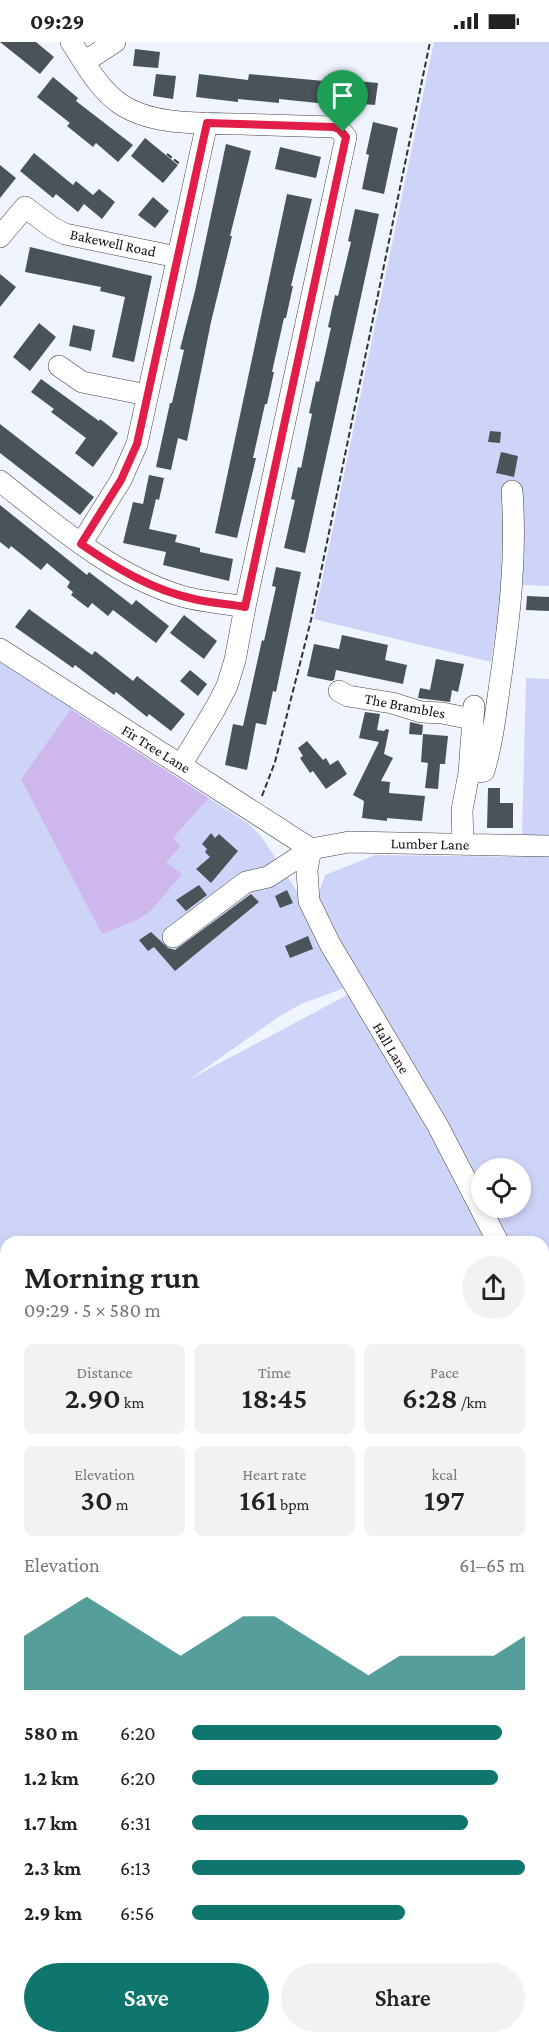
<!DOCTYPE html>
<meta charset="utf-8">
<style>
:root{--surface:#fff;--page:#f2f2f2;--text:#222;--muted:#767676;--accent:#0f766e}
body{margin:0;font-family:"Crimson Pro",serif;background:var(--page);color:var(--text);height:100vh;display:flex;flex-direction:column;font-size:22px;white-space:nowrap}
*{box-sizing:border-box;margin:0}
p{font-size:20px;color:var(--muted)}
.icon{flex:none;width:33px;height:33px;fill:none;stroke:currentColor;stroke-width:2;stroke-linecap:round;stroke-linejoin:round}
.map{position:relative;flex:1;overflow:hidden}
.details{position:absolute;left:0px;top:1194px;width:549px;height:808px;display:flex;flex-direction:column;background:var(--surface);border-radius:18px 18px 0 0;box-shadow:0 3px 9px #0003}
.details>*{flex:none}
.fabs{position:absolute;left:471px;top:1116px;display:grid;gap:12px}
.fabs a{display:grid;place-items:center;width:60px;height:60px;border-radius:50%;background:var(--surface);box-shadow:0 3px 9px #0003;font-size:30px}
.pin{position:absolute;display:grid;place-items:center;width:51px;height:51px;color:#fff;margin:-62px -26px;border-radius:50% 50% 50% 0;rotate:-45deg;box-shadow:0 0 6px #0007}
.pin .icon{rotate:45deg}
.round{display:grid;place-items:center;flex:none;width:63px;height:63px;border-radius:32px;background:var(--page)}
.overview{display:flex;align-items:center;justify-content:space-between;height:102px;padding:0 24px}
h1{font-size:33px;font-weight:600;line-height:45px}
.figures{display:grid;grid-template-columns:repeat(3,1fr);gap:9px;height:102px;padding:6px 24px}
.figures div{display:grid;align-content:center;border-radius:9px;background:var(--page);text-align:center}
.figures b{font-size:30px;font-weight:600}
.figures small{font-size:16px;font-weight:400}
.figures p{font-size:16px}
.chart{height:168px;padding:12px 24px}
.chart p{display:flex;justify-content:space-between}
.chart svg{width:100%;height:108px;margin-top:6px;fill:var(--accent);opacity:.7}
.cta{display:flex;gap:12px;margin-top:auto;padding:12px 24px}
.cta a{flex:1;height:69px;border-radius:36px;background:var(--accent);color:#fff;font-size:24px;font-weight:600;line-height:69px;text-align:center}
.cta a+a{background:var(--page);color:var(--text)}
ul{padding:0 24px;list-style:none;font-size:20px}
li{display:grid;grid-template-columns:96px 72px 1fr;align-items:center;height:45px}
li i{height:15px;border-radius:8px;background:var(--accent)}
.status{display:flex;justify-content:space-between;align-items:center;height:42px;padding:0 30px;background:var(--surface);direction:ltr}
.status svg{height:16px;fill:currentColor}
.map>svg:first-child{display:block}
.farmland{fill:#ced4f7;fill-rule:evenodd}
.green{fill:#cdb7ed}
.forest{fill:#b895df}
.building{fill:#4a5458}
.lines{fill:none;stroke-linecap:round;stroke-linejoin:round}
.minor-casing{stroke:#424242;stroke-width:22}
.path{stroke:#313131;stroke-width:2;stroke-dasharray:6 3;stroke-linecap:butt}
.minor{stroke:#fff;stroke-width:21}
.route-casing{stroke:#fff;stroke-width:12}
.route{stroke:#e11d48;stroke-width:8}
.labels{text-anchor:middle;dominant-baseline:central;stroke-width:6;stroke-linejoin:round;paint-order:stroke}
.street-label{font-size:15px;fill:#0f0f0f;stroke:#fff}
</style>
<div class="status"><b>09:29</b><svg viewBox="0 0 49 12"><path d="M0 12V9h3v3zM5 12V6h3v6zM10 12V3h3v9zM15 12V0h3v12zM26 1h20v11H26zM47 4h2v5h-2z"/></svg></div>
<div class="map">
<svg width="549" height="2002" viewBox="0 0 549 2002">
<rect width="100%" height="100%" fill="#f0f4ff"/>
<path class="farmland" d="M 434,0 L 549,0 L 549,544 L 503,542 L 491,620 L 314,577 Z
M 0,597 L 83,651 L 21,737 L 139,877 L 152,868 L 182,832 L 166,820 L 173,796 L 209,756 L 249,782 L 261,794 L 292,841 L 347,945 L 301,962 L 280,974 L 190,1037 L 362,945 L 317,856 L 325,833 L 375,813 L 525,815 L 522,793 L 526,636 L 549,637 L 549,1630 L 543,1635 L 543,1200 L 6,1200 L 6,1996 L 42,1997 L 33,2002 L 0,2002 ZM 482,1126 L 520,1126 L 520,1166 L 482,1166 Z
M 549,1692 L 549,2002 L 171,2002 L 179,1996 L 543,1996 L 543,1697 Z"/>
<path class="green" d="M 71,667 L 209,756 L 173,796 L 181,804 L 166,820 L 182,832 L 152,868 L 139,877 L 102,892 L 21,737 Z"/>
<path class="forest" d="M 549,1630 L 549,1692 L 543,1697 L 543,1635 Z
M 42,1996 L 179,1997 L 171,2002 L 33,2002 Z"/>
<path class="building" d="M 0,0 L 36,0 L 54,15 L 40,32 Z
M 135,7 L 160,10 L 158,26 L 133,24 Z
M 156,32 L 176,34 L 173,57 L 153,54 Z
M 199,32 L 248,38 L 249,32 L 335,40 L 336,37 L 378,41 L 375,63 L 327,59 L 327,62 L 279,57 L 279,61 L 238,57 L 238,60 L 196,55 Z
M 53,35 L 78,56 L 76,59 L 133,103 L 118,120 L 96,101 L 93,105 L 67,84 L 70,81 L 37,55 Z
M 373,80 L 398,86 L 384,152 L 362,147 L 369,113 L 366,112 Z
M 145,96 L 178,123 L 163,141 L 131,114 Z
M 226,102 L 251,109 L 230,194 L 232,194 L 211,280 L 187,399 L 178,396 L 171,428 L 156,425 L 170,361 L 172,361 L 184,308 L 180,307 L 195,249 Z
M 280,105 L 321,115 L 316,136 L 275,127 Z
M 34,111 L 73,143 L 76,139 L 93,153 L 99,147 L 115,160 L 102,177 L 84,162 L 78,170 L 56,152 L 53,156 L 20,129 Z
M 0,123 L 16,136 L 0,156 Z
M 287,152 L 312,157 L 291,244 L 293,244 L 286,276 L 284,276 L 272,330 L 274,330 L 267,362 L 265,362 L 253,416 L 256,416 L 237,496 L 215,491 Z
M 153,155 L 169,169 L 155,186 L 138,173 Z
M 355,167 L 379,172 L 305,511 L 284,506 L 295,458 L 291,457 L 298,425 L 301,426 L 312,372 L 309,371 L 316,339 L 319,340 L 331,286 L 328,285 L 335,253 L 338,254 L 351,200 L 348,199 Z
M 30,205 L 152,234 L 134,320 L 112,315 L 125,255 L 100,249 L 101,245 L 25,230 Z
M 0,232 L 16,245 L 0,265 Z
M 39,281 L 56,295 L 30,329 L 13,315 Z
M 73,283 L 95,288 L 91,309 L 69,304 Z
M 41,337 L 99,379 L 100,377 L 118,391 L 93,425 L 75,411 L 86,396 L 51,370 L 54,367 L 31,350 Z
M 0,382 L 94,455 L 80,473 L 0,411 Z
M 490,389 L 501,390 L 500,401 L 488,400 Z
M 501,410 L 518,414 L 514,435 L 496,431 Z
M 149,433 L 164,436 L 159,458 L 156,457 L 149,487 L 177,493 L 175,500 L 200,506 L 200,510 L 233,517 L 229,539 L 163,523 L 166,510 L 123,501 L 133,460 L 143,462 Z
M 0,463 L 87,533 L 89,530 L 132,563 L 136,558 L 169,584 L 156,601 L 113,568 L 108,574 L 92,561 L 88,566 L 71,553 L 73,550 L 67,545 L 70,540 L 47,521 L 41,528 L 11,504 L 9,507 L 0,500 Z
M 276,525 L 301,530 L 276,650 L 273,649 L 266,683 L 256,681 L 247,728 L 225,723 L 233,682 L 243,684 L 262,598 L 264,599 L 276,545 L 272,544 Z
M 527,554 L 549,555 L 549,569 L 526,568 Z
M 29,567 L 92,613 L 95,609 L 133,639 L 137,634 L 185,672 L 171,689 L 149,672 L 147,675 L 116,650 L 114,653 L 75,623 L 73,626 L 15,585 Z
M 184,573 L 217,599 L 204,617 L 170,591 Z
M 342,593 L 388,603 L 385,618 L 407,623 L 403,642 L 336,628 L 334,638 L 331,639 L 307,634 L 314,602 L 339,607 Z
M 436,617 L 464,622 L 458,650 L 452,648 L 450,660 L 418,656 L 420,646 L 430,648 Z
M 190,628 L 207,642 L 198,654 L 180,639 Z
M 365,670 L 380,672 L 377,688 L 384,689 L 386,687 L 389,688 L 384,712 L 393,716 L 381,739 L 390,740 L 389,751 L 425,754 L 422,779 L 387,776 L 387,779 L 362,776 L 364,759 L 353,753 L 379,700 L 359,696 Z
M 410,680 L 423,683 L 422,693 L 409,692 Z
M 423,692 L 448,694 L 445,722 L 440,722 L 438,747 L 425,746 L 428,721 L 421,720 Z
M 307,699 L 323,718 L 326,716 L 330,723 L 338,718 L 347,732 L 326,747 L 313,729 L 310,731 L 300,716 L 303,714 L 298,706 Z
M 488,746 L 500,746 L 500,761 L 513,761 L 513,786 L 487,786 Z
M 211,791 L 215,796 L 219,792 L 238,809 L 211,841 L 196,827 L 210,815 L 205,810 L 207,807 L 202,802 Z
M 199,843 L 207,853 L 186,869 L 176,858 Z
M 287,848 L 293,861 L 280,866 L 275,854 Z
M 251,852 L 259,860 L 175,929 L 154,905 L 148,909 L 139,898 L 151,890 L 168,906 L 175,908 Z
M 308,894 L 313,907 L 290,916 L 285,904 Z"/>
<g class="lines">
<g class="minor-casing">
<path id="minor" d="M 71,0 C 85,21 98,46 119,61 C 151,84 203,81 241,82 C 271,83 302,84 333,85 L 339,87 L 346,95 L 245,565 L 235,618 L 227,644 L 215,667 L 181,723
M 84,20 L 115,0
M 0,195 L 25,165 L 53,186 L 65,192 L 177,215
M 59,324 L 82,340 L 147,353
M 0,439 C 57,484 111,532 181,554 C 202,560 224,561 245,565
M 81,502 L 121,438 L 137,402 L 207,81
M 0,607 L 311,807
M 339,649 L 348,654 L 392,661 L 421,670 L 442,671 L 472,677
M 469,731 L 484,729 C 492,701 495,677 499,648 C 509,580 517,518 512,449
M 463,802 L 462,768 L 469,731 L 474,664
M 311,807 L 307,828 L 309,859 L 330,902 L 438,1084 L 498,1200
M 173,895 L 246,840 L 268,835 L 311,807 L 349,800 L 549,804
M 543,1288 L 549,1300
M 543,1648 L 549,1644
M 87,2002 L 94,1996"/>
</g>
<path class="path" d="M 167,112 L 181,123
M 262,754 L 275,720 L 311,578 L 430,0
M 0,1996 L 6,1991"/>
<use href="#minor" class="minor"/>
</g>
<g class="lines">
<g class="route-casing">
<path id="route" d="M 207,81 L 333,85 L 339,87 L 346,95 L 245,565 C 228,562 211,561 194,557 C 152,548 116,526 81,502 L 121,438 L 137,402 Z"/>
</g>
<use href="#route" class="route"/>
</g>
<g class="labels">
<g class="street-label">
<text transform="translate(113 201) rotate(12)">Bakewell Road</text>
<text transform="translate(405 664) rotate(11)">The Brambles</text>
<text transform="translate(156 707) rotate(32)">Fir Tree Lane</text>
<text transform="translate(430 802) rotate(1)">Lumber Lane</text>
<text transform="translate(391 1006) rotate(59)">Hall Lane</text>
</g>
</g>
</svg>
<div class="fabs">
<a><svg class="icon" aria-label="locate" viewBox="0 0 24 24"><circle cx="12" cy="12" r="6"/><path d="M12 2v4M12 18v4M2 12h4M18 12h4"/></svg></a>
</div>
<div class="pin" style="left:343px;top:90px;background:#1e9e55"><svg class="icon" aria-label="arrive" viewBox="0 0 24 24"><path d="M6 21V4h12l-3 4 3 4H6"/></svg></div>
<section class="details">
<div class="overview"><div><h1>Morning run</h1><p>09:29 · 5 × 580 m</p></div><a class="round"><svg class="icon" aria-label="share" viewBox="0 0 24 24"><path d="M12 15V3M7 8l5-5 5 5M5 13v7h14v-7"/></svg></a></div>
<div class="figures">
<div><p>Distance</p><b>2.90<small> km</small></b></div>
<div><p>Time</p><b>18:45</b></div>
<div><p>Pace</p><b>6:28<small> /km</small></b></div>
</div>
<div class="figures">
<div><p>Elevation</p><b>30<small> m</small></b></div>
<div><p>Heart rate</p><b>161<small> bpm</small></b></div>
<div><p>kcal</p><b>197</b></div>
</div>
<div class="chart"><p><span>Elevation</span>61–65 m</p>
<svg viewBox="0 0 160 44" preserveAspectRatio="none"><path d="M0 44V22L10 14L20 6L30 14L40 22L50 30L60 22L70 14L80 14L90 22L100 30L110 38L120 30L130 30L140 30L150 30L160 22V44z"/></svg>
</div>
<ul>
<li><b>580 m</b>6:20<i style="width:93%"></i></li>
<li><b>1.2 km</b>6:20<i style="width:92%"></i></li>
<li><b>1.7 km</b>6:31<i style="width:83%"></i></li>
<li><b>2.3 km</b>6:13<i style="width:100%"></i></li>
<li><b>2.9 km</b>6:56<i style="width:64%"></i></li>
</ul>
<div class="cta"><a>Save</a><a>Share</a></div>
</section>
</div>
